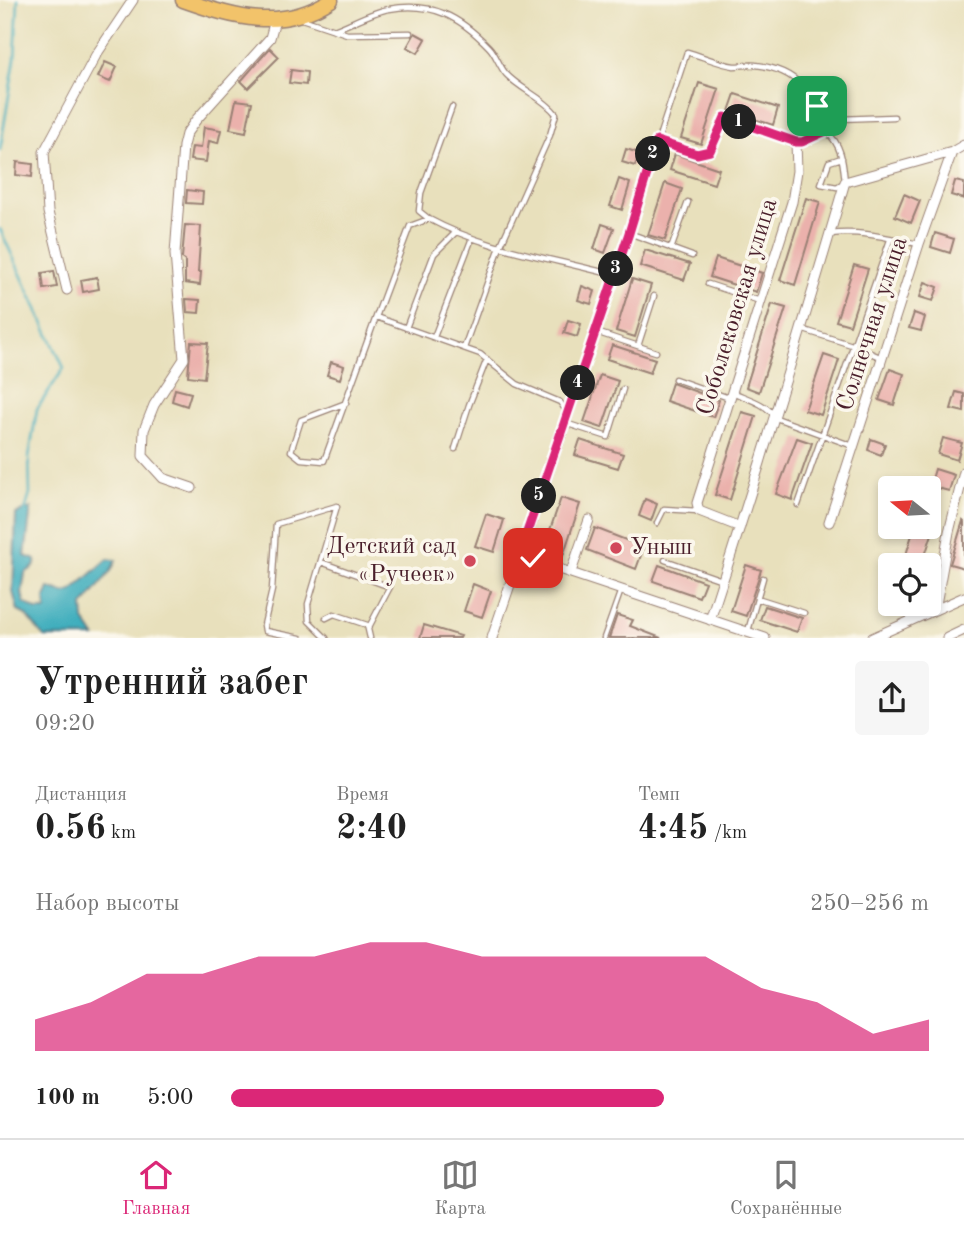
<!DOCTYPE html>
<html lang="ru">
<meta charset="utf-8">
<style>
:root{--surface:#fff;--page:#f6f6f6;--text:#222;--muted:#767676;--line:#e0e0e0;--accent:#db2777}
body{margin:0;font-family:"Old Standard TT",serif;background:var(--page);color:var(--text);height:100vh;display:flex;flex-direction:column;font-size:26px;white-space:nowrap}
*{box-sizing:border-box;margin:0}
p{font-size:23px;color:var(--muted)}
.icon{flex:none;width:38px;height:38px;fill:none;stroke:currentColor;stroke-width:2;stroke-linecap:round;stroke-linejoin:round}
.map{position:relative;height:638px;overflow:hidden}
.details{display:flex;flex-direction:column;background:var(--surface);flex:1}
.details>*{flex:none}
.needle{width:46px;rotate:288deg}
.fabs{position:absolute;left:878px;top:476px;display:grid;gap:14px}
.fabs a{display:grid;place-items:center;width:63px;height:63px;border-radius:7px;background:var(--surface);box-shadow:0 4px 10px #0003;font-size:35px}
.pin{position:absolute;display:grid;place-items:center;width:60px;height:60px;color:#fff;margin:-30px;border-radius:14px;box-shadow:0 4px 10px #0006}
.km{position:absolute;width:35px;height:35px;margin:-18px;border-radius:50%;background:#222;color:#fff;font-size:19px;line-height:35px;text-align:center}
.round{display:grid;place-items:center;flex:none;width:74px;height:74px;border-radius:7px;background:var(--page)}
.overview{display:flex;align-items:center;justify-content:space-between;height:119px;padding:0 35px}
h1{font-size:38px;font-weight:800;line-height:52px}
.metrics{display:grid;grid-template-columns:repeat(3,1fr);gap:10px;height:119px;padding:7px 35px}
.metrics div{display:grid;align-content:center}
.metrics b{font-size:35px;font-weight:800}
.metrics small{font-size:19px;font-weight:400}
.metrics p{font-size:19px}
.chart{height:196px;padding:14px 35px}
.chart p{display:flex;justify-content:space-between}
.chart svg{width:100%;height:126px;margin-top:7px;fill:var(--accent);opacity:.7}
ul{padding:0 35px;list-style:none;font-size:23px}
li{display:grid;grid-template-columns:112px 84px 1fr;align-items:center;height:52px}
li i{height:18px;border-radius:9px;background:var(--accent)}
.tabs{display:flex;justify-content:space-around;align-items:center;height:98px;border-top:2px solid var(--line);background:var(--surface);font-size:19px;color:var(--muted)}
.tabs a{display:grid;justify-items:center;gap:4px}
.tabs .active{color:var(--accent)}
.map>svg:first-child{display:block}
.water{fill:#40aebd;stroke:#456674;stroke-width:2}
.lines{fill:none;stroke-linecap:round;stroke-linejoin:round}
.stream{stroke:#40aebd;stroke-width:2.5}
.building{fill:#ebb1ac}
.lane-casing{stroke:#998074;stroke-width:7}
.street-casing{stroke:#998074;stroke-width:11}
.primary-casing{stroke:#998074;stroke-width:17}
.lane{stroke:#fff;stroke-width:4.5}
.street{stroke:#fff;stroke-width:9}
.primary{stroke:#f2c36a;stroke-width:14}
.route-casing{stroke:#fff;stroke-width:14}
.route{stroke:#db2777;stroke-width:9}
.poi-dot{fill:#d1495b;stroke:#fbf7ec;stroke-width:2.5}
.labels{text-anchor:middle;dominant-baseline:central;stroke-width:7;stroke-linejoin:round;paint-order:stroke}
.street-label{font-size:24px;fill:#4a1f2b;stroke:#fbf7ec}
.poi-label{font-size:24px;fill:#4a1f2b;stroke:#fbf7ec;text-anchor:end}
</style>
<div class="map">
<svg width="964" height="638" viewBox="0 0 964 638">
<rect width="100%" height="100%" fill="#fbf7ec"/>
<filter id="ink" filterUnits="userSpaceOnUse"><feTurbulence type="fractalNoise" baseFrequency=".0143" numOctaves="2"/><feDisplacementMap in="SourceGraphic" scale="14" xChannelSelector="R" yChannelSelector="G"/><feConvolveMatrix kernelMatrix="1 2 1 2 8 2 1 2 1" color-interpolation-filters="sRGB"/></filter>
<filter id="wash" filterUnits="userSpaceOnUse"><feTurbulence type="fractalNoise" baseFrequency=".00686" numOctaves="4" result="noise"/><feDisplacementMap in="SourceGraphic" scale="28" xChannelSelector="R" yChannelSelector="G"/><feGaussianBlur stdDeviation="1.57" result="paint"/><feColorMatrix in="noise" values="0 0 0 0 0 0 0 0 0 0 0 0 0 0 0 0 0 1.4 0 .05"/><feComposite in="paint" operator="in"/></filter>
<g filter="url(#wash)">
<rect width="100%" height="100%" fill="#e8e0bc"/>
<path class="water" d="M 31,508 L 25,556 L 36,560 L 34,567 L 25,573 L 22,593 L 24,602 L 36,610 L 46,610 L 45,598 L 49,588 L 65,593 L 72,591 L 108,559 L 116,560 L 111,571 L 83,606 L 84,620 L 95,637 L 44,637 L 26,615 L 18,611 L 13,592 L 16,514 Z"/>
<g class="lines">
<path class="stream" d="M 0,150 L 15,59 L 18,0
M 0,229 L 64,368 L 37,409 L 29,457 L 30,494 L 24,514"/>
</g>
<g id="blocks">
<path class="building" d="M 415,33 L 426,39 L 418,53 L 407,47 Z
M 270,48 L 279,57 L 248,88 L 241,81 Z
M 105,62 L 117,67 L 110,82 L 98,77 Z
M 291,70 L 307,72 L 306,85 L 289,83 Z
M 699,83 L 719,89 L 701,144 L 681,138 Z
M 735,94 L 778,108 L 773,125 L 729,111 Z
M 236,100 L 252,102 L 246,132 L 230,129 Z
M 204,127 L 221,130 L 218,143 L 209,141 L 206,162 L 190,160 L 192,147 L 201,148 Z
M 626,149 L 639,153 L 635,166 L 622,162 Z
M 675,154 L 719,169 L 714,184 L 670,170 Z
M 17,162 L 33,164 L 32,177 L 16,175 Z
M 619,179 L 630,183 L 622,210 L 610,206 Z
M 955,181 L 964,183 L 964,199 L 951,195 Z
M 665,183 L 682,189 L 665,240 L 648,235 Z
M 187,190 L 203,192 L 202,204 L 186,203 Z
M 904,194 L 920,201 L 911,223 L 895,216 Z
M 806,198 L 820,202 L 795,285 L 780,280 Z
M 602,224 L 614,228 L 605,253 L 594,249 Z
M 185,225 L 201,226 L 198,272 L 201,272 L 200,285 L 185,283 L 185,260 L 182,258 Z
M 935,233 L 954,239 L 950,253 L 931,247 Z
M 645,250 L 690,264 L 684,280 L 640,266 Z
M 716,258 L 762,273 L 756,292 L 710,277 Z
M 854,265 L 868,269 L 850,325 L 836,321 Z
M 54,271 L 57,287 L 44,289 L 42,273 Z
M 97,277 L 99,289 L 83,292 L 81,280 Z
M 632,279 L 651,285 L 635,337 L 616,331 Z
M 925,282 L 938,287 L 933,301 L 920,297 Z
M 582,286 L 595,291 L 591,304 L 578,300 Z
M 186,299 L 200,300 L 199,313 L 187,312 Z
M 772,304 L 786,308 L 759,392 L 746,387 Z
M 914,313 L 925,317 L 921,331 L 909,328 Z
M 568,320 L 581,324 L 577,337 L 564,333 Z
M 191,342 L 208,343 L 204,378 L 188,376 Z
M 612,345 L 655,359 L 650,373 L 607,359 Z
M 824,355 L 839,360 L 821,415 L 805,410 Z
M 331,362 L 344,366 L 340,379 L 327,375 Z
M 890,369 L 904,374 L 894,405 L 879,400 Z
M 600,375 L 618,381 L 602,428 L 584,422 Z
M 672,383 L 719,400 L 713,417 L 666,401 Z
M 175,389 L 191,393 L 187,406 L 172,401 Z
M 956,392 L 964,394 L 964,412 L 951,409 Z
M 742,412 L 756,416 L 730,500 L 715,495 Z
M 797,438 L 812,443 L 792,500 L 776,494 Z
M 943,438 L 962,443 L 957,460 L 938,454 Z
M 871,439 L 885,444 L 881,455 L 868,450 Z
M 580,440 L 623,454 L 618,468 L 575,455 Z
M 935,469 L 954,475 L 949,491 L 930,486 Z
M 561,498 L 580,504 L 563,556 L 543,550 Z
M 645,499 L 657,504 L 651,521 L 639,516 Z
M 486,514 L 504,520 L 494,552 L 475,546 Z
M 963,521 L 964,522 L 964,568 L 950,564 Z
M 595,528 L 644,547 L 636,569 L 587,550 Z
M 914,528 L 932,534 L 922,565 L 903,565 Z
M 659,565 L 705,582 L 699,597 L 653,581 Z
M 746,565 L 761,570 L 746,616 L 731,611 Z
M 473,584 L 491,591 L 482,617 L 464,611 Z
M 765,606 L 802,618 L 797,632 L 760,620 Z
M 617,615 L 633,620 L 630,626 L 661,638 L 609,638 Z
M 424,625 L 461,636 L 460,638 L 420,638 Z"/>
</g>
</g>
<g filter="url(#ink)">
<use href="#blocks" fill-opacity="0" stroke="#998074" stroke-width="2"/>
<g class="lines">
<g class="lane-casing">
<path id="lane" d="M 302,19 L 347,34 L 410,33
M 334,30 C 351,24 371,12 389,9 C 432,1 460,17 489,47 C 496,54 499,66 506,74 C 521,90 543,97 556,114 L 550,135 L 500,247 L 464,348
M 825,128 L 840,119 L 894,117
M 658,140 L 687,52 C 702,56 719,64 734,66 C 741,66 749,64 756,65 C 799,70 813,94 826,131
M 797,142 L 802,142 L 826,131 C 842,145 843,162 845,182 L 837,187 L 821,184 L 829,162 L 842,158
M 429,219 L 419,211 L 421,193 L 452,107
M 629,233 L 692,256
M 830,234 C 861,230 888,238 918,244
M 671,249 L 688,202
M 708,284 L 760,301
M 376,317 L 410,226 L 429,219 C 486,250 552,258 613,275
M 406,328 L 434,254 L 456,232
M 801,329 L 852,345 L 882,358
M 596,332 L 638,346 L 654,296
M 434,337 L 472,238
M 638,346 L 656,352
M 675,379 L 729,398
M 732,392 C 748,399 766,403 776,418 L 853,446
M 346,403 L 301,420 L 291,451 L 301,459 L 324,461 L 376,317 L 480,354 L 517,384 L 560,402 L 567,412
M 565,423 L 608,437 L 623,389
M 455,449 L 469,405 L 487,359
M 798,505 L 890,240
M 657,523 L 664,509 L 698,511
M 665,560 L 722,580
M 321,562 L 390,587 L 368,629
M 757,598 L 804,613
M 326,618 L 334,614 L 367,625 L 370,638
M 748,631 L 763,578
M 300,638 L 265,631 L 264,625 L 272,590 L 276,524 L 337,506 L 308,604 L 309,621 L 326,638
M 604,638 L 621,590"/>
</g>
<g class="street-casing">
<path id="street" d="M 67,290 L 48,212 L 44,152 L 96,55 L 133,0
M 192,488 L 163,478 L 143,456 L 144,430 L 154,405 L 184,359 L 175,254 L 183,146 L 186,134 L 196,120 L 270,38 L 275,20
M 829,522 L 919,244 L 952,152
M 523,544 L 533,558 L 547,565
M 571,572 L 589,520
M 512,580 L 530,569 L 547,565 L 765,638
M 935,610 L 949,532 L 964,472
M 710,620 C 757,475 802,329 845,182 L 952,152 L 964,145
M 492,638 L 629,233 L 657,141 L 697,154 L 710,151 L 725,117 L 796,142 L 797,171 L 792,202 L 697,503 L 699,511 L 740,527
M 872,638 L 964,597
M 947,638 L 964,630"/>
</g>
<g class="primary-casing">
<path id="primary" d="M 183,0 C 234,18 282,32 331,0"/>
</g>
<use href="#lane" class="lane"/>
<use href="#street" class="street"/>
<use href="#primary" class="primary"/>
</g>
</g>
<g class="lines" filter="url(#ink)">
<g class="route-casing">
<path id="route" d="M 533,558 L 523,544 L 629,233 L 657,141 L 697,154 L 710,151 L 725,117 L 796,142 L 802,142 L 826,131 L 817,106"/>
</g>
<use href="#route" class="route"/>
</g>
<g class="poi-dot">
<circle cx="616" cy="548" r="7"/>
<circle cx="470" cy="561" r="7"/>
</g>
<g class="labels">
<g class="street-label">
<text transform="translate(738 307) rotate(-73)">Соболековская улица</text>
<text transform="translate(873 324) rotate(-72)">Солнечная улица</text>
</g>
<g class="poi-label">
<text x="456" y="547">Детский сад<tspan x="456" dy="28">«Ручеек»</tspan></text>
<text x="630" y="548" text-anchor="start">Уныш</text>
</g>
</g>
</svg>
<div class="fabs">
<a><svg class="needle" viewBox="-14 -14 28 28"><path d="M0-13l5 13h-10z" fill="#e53935"/><path d="M0 13l5-13h-10z" fill="#767676"/></svg></a>
<a><svg class="icon" aria-label="locate" viewBox="0 0 24 24"><circle cx="12" cy="12" r="6"/><path d="M12 2v4M12 18v4M2 12h4M18 12h4"/></svg></a>
</div>
<div class="pin" style="left:817px;top:106px;background:#1e9e55"><svg class="icon" aria-label="arrive" viewBox="0 0 24 24"><path d="M6 21V4h12l-3 4 3 4H6"/></svg></div>
<div class="pin" style="left:533px;top:558px;background:#d93025"><svg class="icon" aria-label="check" viewBox="0 0 24 24"><path d="M5 12l5 5 9-10"/></svg></div>
<b class="km" style="left:739px;top:122px">1</b>
<b class="km" style="left:653px;top:154px">2</b>
<b class="km" style="left:616px;top:269px">3</b>
<b class="km" style="left:578px;top:383px">4</b>
<b class="km" style="left:539px;top:496px">5</b>
</div>
<section class="details">
<div class="overview"><div><h1>Утренний забег</h1><p>09:20</p></div><a class="round"><svg class="icon" aria-label="share" viewBox="0 0 24 24"><path d="M12 15V3M7 8l5-5 5 5M5 13v7h14v-7"/></svg></a></div>
<div class="metrics">
<div><p>Дистанция</p><b>0.56<small> km</small></b></div>
<div><p>Время</p><b>2:40</b></div>
<div><p>Темп</p><b>4:45<small> /km</small></b></div>
</div>
<div class="chart"><p><span>Набор высоты</span>250–256 m</p>
<svg viewBox="0 0 160 44" preserveAspectRatio="none"><path d="M0 44V33L10 27L20 17L30 17L40 11L50 11L60 6L70 6L80 11L90 11L100 11L110 11L120 11L130 22L140 27L150 38L160 33V44z"/></svg>
</div>
<ul>
<li><b>100 m</b>5:00<i style="width:62%"></i></li>
</ul>
</section>
<nav class="tabs">
<a class="active"><svg class="icon" aria-label="home" viewBox="0 0 24 24"><path d="M3 11l9-7 9 7M6 9v11h12V9"/></svg>Главная</a>
<a><svg class="icon" aria-label="map" viewBox="0 0 24 24"><path d="M3 6l6-2 6 2 6-2v14l-6 2-6-2-6 2zM9 4v14M15 6v14"/></svg>Карта</a>
<a><svg class="icon" aria-label="saved" viewBox="0 0 24 24"><path d="M7 4h10v16l-5-4-5 4z"/></svg>Сохранённые</a>
</nav>
